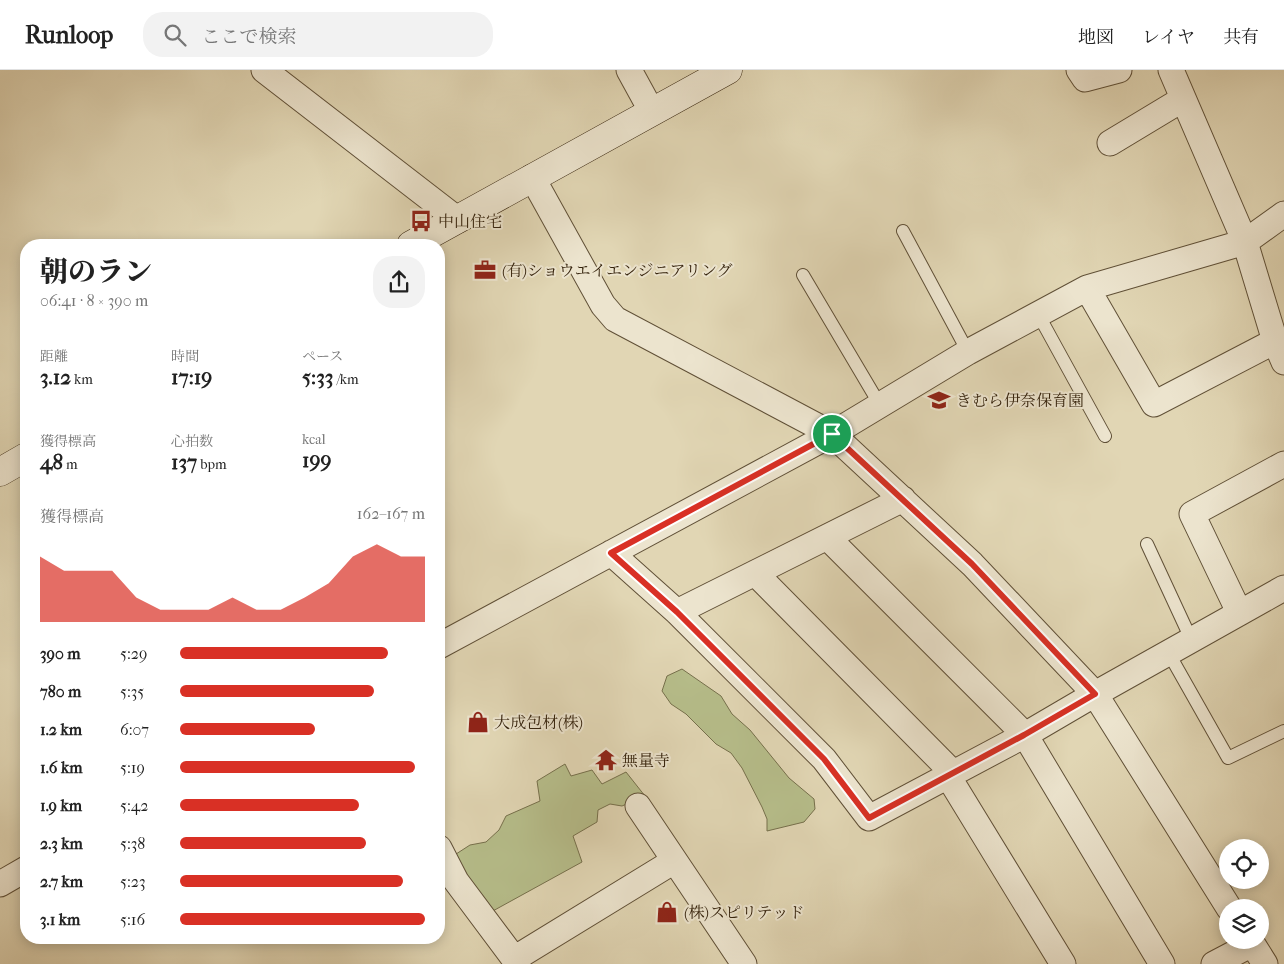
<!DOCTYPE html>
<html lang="ja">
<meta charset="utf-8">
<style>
:root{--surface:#fff;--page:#f2f2f2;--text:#222;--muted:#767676;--line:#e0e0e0;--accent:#d93025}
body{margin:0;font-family:"IM FELL French Canon","Noto Serif JP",serif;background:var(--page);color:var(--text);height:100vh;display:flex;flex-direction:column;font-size:19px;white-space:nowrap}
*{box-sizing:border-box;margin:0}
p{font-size:16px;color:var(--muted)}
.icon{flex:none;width:28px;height:28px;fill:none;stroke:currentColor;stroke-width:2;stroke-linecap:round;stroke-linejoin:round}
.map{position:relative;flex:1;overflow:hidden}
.panel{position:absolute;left:20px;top:169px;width:425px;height:705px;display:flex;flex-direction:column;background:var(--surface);border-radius:20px;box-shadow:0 2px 12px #0003}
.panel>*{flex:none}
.tools{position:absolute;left:1219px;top:769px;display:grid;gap:10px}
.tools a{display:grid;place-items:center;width:50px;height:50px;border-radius:50%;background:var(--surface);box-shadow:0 2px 12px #0003;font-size:25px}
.pin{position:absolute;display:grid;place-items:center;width:42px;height:42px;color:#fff;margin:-21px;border:2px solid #fff;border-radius:50%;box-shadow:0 1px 5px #0007}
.round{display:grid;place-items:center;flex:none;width:52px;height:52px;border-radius:20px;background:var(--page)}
.overview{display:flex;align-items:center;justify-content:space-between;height:85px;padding:0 20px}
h1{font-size:28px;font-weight:800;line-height:38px}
.metrics{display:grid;grid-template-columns:repeat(3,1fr);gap:8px;height:85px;padding:5px 20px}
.metrics div{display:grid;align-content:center}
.metrics b{font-size:21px;font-weight:800}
.metrics small{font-size:14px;font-weight:400}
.metrics p{font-size:14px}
.chart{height:140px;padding:10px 20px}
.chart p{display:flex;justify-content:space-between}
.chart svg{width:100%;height:90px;margin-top:5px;fill:var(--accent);opacity:.7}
ul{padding:0 20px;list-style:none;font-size:16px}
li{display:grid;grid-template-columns:80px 60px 1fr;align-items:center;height:38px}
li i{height:12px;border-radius:6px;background:var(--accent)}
header{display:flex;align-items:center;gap:30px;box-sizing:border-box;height:70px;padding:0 25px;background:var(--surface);border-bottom:1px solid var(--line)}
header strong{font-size:24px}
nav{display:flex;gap:28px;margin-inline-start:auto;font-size:18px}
.search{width:350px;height:45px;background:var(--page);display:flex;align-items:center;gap:12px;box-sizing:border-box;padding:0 18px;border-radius:20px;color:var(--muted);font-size:19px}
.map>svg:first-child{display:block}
.green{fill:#b6bd8a;stroke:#76704c}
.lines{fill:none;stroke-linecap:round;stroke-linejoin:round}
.lane-casing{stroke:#605037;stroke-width:14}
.street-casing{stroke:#605037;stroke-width:27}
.secondary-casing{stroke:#35230d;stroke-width:29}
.lane{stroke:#ece4ce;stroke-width:12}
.street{stroke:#ece4ce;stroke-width:25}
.secondary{stroke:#ece4ce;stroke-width:28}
.route-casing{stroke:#fff;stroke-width:10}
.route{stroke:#d93025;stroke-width:6}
.labels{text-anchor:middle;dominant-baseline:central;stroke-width:4;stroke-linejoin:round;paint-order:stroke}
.poi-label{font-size:16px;fill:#35230d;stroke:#ece4ce;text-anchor:start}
</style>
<header>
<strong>Runloop</strong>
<div class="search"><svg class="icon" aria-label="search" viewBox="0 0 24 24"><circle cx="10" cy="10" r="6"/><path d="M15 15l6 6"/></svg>ここで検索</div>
<nav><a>地図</a><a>レイヤ</a><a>共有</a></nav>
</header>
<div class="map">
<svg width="1284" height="894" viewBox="0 0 1284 894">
<rect width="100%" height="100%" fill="#e1d6b4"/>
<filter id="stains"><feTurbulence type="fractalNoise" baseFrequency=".004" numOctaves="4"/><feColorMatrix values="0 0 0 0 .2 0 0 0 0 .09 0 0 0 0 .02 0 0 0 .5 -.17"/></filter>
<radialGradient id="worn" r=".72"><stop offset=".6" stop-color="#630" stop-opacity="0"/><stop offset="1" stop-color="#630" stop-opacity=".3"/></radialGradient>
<path class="green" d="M 682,599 L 721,626 L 732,644 L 750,660 L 789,708 L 814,729 L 815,739 L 804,752 L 767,761 L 767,749 L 762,737 L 742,698 L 731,683 L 716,674 L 686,644 L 671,634 L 662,621 L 667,606 Z
M 565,694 L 571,706 L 592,700 L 602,714 L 626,702 L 645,726 L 622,736 L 610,734 L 598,740 L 597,752 L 573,766 L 582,792 L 491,842 L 453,786 L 470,775 L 486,772 L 499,760 L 506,746 L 540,731 L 537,711 Z"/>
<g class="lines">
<g class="lane-casing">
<path id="lane" d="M 903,161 L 968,282
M 803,205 L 880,335
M 1038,244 L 1105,366
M 1147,474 L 1191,569
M 1168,582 L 1228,688 L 1284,661"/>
</g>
<g class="street-casing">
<path id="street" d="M 264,0 L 458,150
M 629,0 L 652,42
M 1079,0 L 1085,9 L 1119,0
M 1171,0 L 1245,172 L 1275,271 L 1284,292
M 1110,73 L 1183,29
M 532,107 L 603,235 L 615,249 L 832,364 L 972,494 L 1095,624 L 1229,838
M 1087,218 L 1154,334 L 1275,271
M 827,467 L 1025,665 L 1162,894
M 611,483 L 677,542 L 824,689 L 869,748 L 1025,665 L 1095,624 L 1284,518
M 755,503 L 953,703
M 677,542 L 903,429
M 1239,542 L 1192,444 L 1284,394
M 439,576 L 832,364 L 968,282 L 1087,218 L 1245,172 L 1284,144
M 948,706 L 1063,894
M 638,736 L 744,894
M 439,778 L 456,811 L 518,894
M 0,814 L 26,799
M 1250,870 L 1265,894
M 514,889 L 674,791
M 1214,894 L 1252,874"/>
</g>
<g class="secondary-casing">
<path id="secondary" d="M 411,175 L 728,0
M 0,402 L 26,387"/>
</g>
<use href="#lane" class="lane"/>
<use href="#street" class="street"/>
<use href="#secondary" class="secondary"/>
</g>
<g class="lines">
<g class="route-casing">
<path id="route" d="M 832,364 L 972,494 L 1095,624 L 1024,665 L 869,748 L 824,689 L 677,542 L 611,483 Z"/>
</g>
<use href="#route" class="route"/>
</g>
<defs>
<g id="bus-bare" transform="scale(1.725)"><path d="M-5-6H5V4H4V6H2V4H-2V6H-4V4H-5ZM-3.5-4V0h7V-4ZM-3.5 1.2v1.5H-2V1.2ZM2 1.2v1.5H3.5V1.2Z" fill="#8f2418" stroke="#ece4ce" stroke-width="2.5" paint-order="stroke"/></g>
<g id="office-bare" transform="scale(1.725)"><path d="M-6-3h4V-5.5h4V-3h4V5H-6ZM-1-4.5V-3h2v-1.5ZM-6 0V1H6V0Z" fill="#8f2418" stroke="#ece4ce" stroke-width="2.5" paint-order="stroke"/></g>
<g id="school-bare" transform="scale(1.725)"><path d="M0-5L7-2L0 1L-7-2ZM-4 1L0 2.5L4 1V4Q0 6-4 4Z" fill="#8f2418" stroke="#ece4ce" stroke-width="2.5" paint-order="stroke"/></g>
<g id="shop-bare" transform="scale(1.725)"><path d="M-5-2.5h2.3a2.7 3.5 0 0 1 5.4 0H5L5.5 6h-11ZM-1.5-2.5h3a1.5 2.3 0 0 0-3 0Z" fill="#8f2418" stroke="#ece4ce" stroke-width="2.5" paint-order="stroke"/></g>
<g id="temple-bare" transform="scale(1.725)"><path d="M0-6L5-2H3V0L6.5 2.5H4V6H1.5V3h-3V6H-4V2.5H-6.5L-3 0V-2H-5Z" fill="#8f2418" stroke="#ece4ce" stroke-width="2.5" paint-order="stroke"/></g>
</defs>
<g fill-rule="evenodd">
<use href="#bus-bare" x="421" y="151"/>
<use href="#office-bare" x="485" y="200"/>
<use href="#school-bare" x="939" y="330"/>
<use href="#shop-bare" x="478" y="652"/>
<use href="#temple-bare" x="606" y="690"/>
<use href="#shop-bare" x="667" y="842"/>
</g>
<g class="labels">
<g class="poi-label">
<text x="438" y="151">中山住宅</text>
<text x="502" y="200">(有)ショウエイエンジニアリング</text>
<text x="956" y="330">きむら伊奈保育園</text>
<text x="494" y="652">大成包材(株)</text>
<text x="622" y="690">無量寺</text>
<text x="684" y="842">(株)スピリテッド</text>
</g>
</g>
<rect width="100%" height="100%" filter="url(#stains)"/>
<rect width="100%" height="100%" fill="url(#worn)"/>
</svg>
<div class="tools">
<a><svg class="icon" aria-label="locate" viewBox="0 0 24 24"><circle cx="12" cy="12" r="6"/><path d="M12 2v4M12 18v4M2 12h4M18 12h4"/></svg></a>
<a><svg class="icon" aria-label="layers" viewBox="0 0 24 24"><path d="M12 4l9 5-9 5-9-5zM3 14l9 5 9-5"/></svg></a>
</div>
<div class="pin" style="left:832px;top:364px;background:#1e9e55"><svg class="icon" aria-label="arrive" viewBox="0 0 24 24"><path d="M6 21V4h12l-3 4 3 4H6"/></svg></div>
<section class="panel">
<div class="overview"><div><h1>朝のラン</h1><p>06:41 · 8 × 390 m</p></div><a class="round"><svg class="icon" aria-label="share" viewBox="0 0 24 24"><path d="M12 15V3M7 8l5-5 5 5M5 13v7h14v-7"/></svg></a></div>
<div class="metrics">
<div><p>距離</p><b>3.12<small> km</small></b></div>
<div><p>時間</p><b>17:19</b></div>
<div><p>ペース</p><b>5:33<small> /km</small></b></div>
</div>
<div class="metrics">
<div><p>獲得標高</p><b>48<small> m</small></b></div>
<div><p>心拍数</p><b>137<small> bpm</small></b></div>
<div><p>kcal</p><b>199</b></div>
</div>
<div class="chart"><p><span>獲得標高</span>162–167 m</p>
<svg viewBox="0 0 160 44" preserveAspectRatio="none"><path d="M0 44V12L10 19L20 19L30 19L40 32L50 38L60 38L70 38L80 32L90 38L100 38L110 32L120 25L130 12L140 6L150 12L160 12V44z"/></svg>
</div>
<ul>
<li><b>390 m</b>5:29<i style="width:85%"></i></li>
<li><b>780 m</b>5:35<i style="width:79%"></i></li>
<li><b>1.2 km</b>6:07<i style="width:55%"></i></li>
<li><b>1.6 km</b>5:19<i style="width:96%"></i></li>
<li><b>1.9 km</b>5:42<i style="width:73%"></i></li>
<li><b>2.3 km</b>5:38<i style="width:76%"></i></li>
<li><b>2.7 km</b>5:23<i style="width:91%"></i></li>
<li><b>3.1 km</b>5:16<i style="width:100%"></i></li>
</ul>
</section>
</div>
